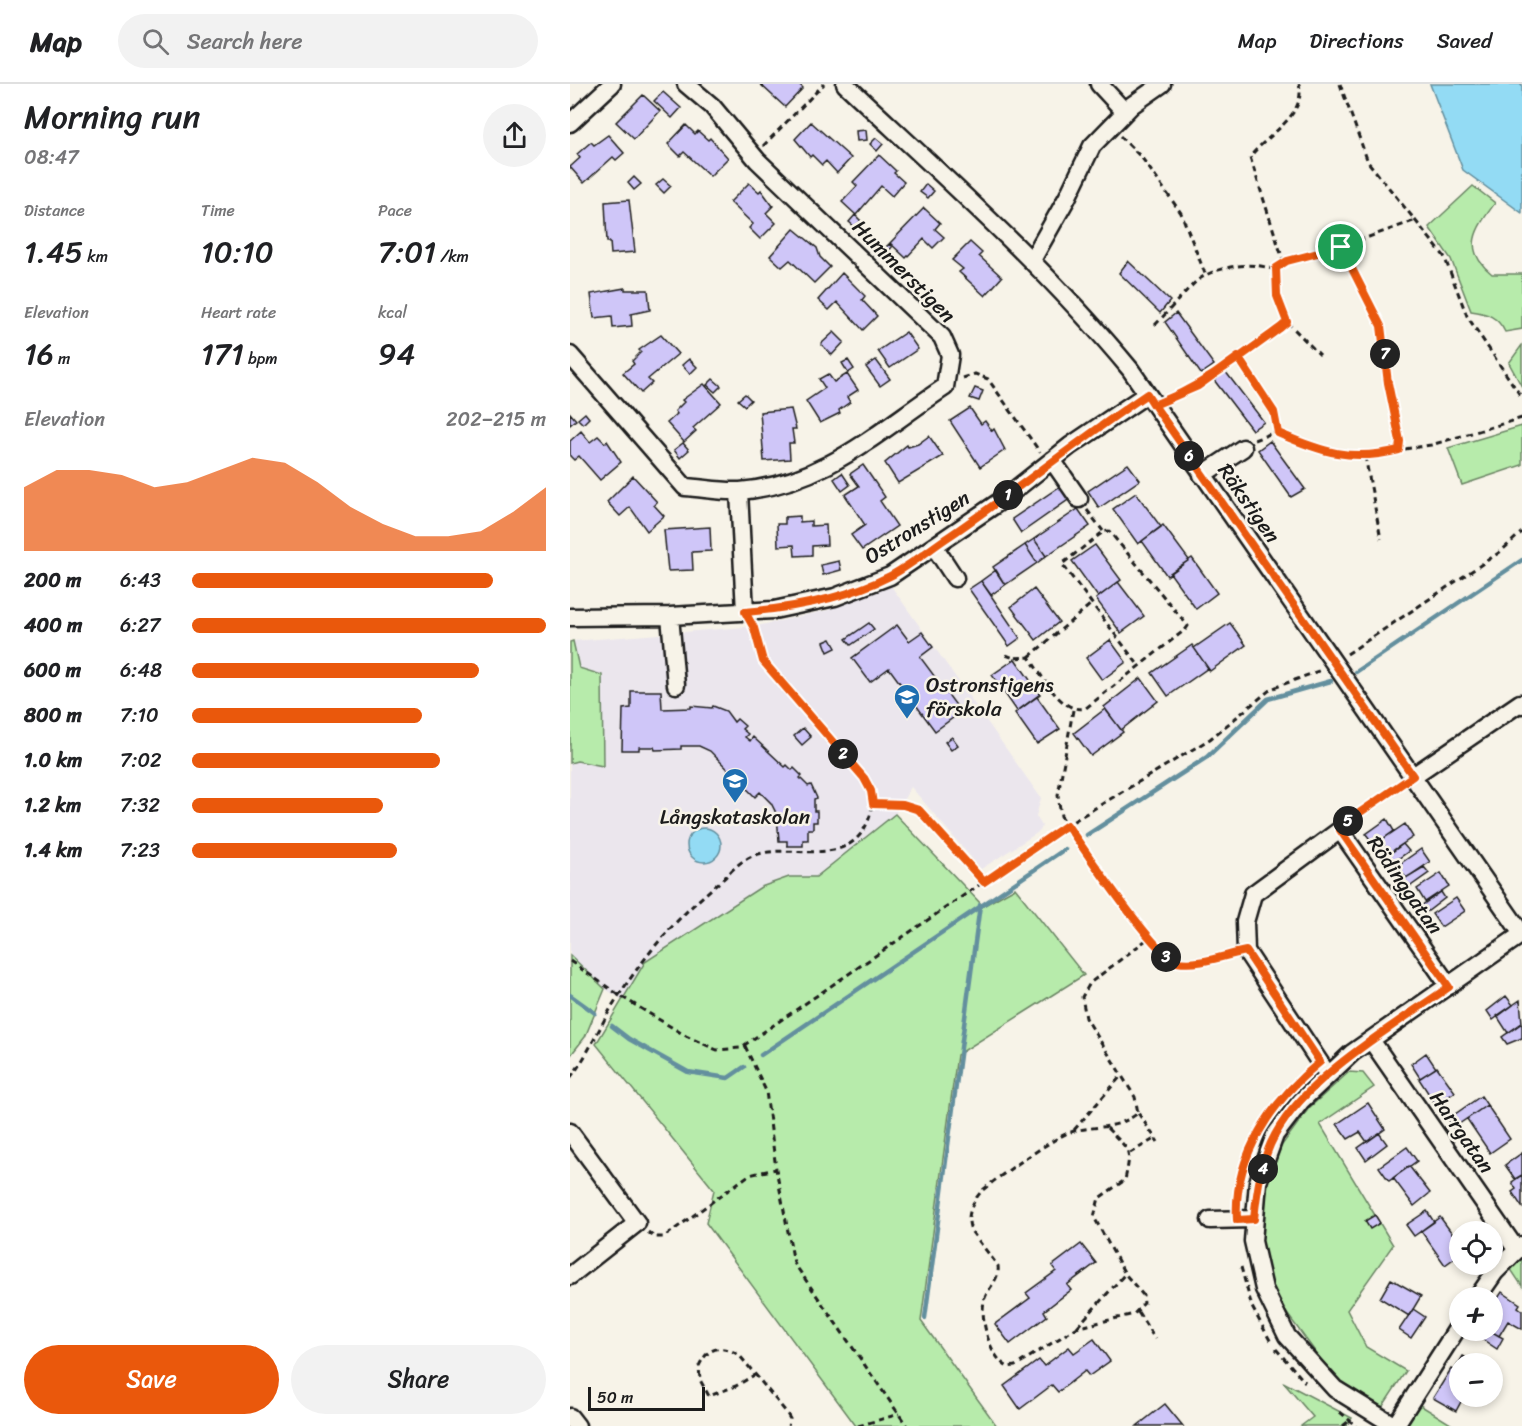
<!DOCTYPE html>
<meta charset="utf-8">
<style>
:root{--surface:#fff;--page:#f2f2f2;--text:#202124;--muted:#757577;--line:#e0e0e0;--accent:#ea580c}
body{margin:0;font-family:Sriracha,sans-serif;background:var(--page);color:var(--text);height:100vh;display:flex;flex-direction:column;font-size:22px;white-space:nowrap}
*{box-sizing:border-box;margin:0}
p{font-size:20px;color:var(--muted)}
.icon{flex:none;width:33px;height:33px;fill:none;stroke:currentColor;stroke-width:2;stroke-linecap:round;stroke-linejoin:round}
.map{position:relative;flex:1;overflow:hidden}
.drawer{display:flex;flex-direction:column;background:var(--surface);width:570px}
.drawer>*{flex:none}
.buttons{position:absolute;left:879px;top:1137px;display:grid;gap:12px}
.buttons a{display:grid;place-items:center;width:54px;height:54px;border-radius:50%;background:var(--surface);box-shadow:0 3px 9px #0003;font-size:30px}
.scale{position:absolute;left:18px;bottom:15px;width:117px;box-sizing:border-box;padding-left:6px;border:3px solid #1c1c1c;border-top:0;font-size:16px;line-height:21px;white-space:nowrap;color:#1c1c1c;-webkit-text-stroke:4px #f7f3e8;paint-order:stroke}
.pin{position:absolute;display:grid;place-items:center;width:51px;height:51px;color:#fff;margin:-26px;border:3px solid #fff;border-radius:50%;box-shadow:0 2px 6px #0007}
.km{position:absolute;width:30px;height:30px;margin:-15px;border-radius:50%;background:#222;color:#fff;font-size:16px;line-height:30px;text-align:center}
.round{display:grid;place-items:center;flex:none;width:63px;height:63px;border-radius:32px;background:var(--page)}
.headline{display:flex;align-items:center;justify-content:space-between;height:102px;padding:0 24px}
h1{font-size:33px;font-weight:600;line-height:45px}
.stats{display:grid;grid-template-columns:repeat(3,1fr);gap:9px;height:102px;padding:6px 24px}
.stats div{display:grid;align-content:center}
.stats b{font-size:30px;font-weight:600}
.stats small{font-size:16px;font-weight:400}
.stats p{font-size:16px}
.chart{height:168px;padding:12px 24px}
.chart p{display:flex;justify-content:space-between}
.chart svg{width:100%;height:108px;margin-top:6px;fill:var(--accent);opacity:.7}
.button{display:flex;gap:12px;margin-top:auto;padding:12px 24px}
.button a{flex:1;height:69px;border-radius:36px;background:var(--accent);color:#fff;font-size:24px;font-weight:600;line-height:69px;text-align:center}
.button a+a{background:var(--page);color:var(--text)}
ul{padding:0 24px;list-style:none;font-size:20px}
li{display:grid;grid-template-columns:96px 72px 1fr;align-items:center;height:45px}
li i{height:15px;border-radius:8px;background:var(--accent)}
header{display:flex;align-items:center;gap:36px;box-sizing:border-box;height:84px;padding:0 30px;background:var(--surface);border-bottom:2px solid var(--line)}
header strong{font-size:28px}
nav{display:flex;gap:33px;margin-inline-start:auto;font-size:21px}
.search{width:420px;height:54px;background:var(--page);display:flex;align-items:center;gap:15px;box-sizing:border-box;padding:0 21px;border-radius:33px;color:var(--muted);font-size:22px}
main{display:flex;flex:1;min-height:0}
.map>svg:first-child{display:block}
.built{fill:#ebe6ed}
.green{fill:#b7ebab;stroke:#6a8464;stroke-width:1.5}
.water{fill:#93dbf4;stroke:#638f9e;stroke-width:1.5}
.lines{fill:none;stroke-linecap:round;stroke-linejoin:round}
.stream{stroke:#638f9e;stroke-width:4.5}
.building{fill:#cfc6f8;stroke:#1c1c1c;stroke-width:1.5}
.minor-casing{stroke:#1c1c1c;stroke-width:21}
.path{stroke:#1c1c1c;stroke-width:3;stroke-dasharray:6 4.5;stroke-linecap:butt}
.minor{stroke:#f7f3e8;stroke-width:16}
.route-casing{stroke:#fff;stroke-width:12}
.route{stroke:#ea580c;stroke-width:8}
.labels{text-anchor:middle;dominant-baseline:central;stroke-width:5;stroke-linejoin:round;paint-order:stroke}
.street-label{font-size:21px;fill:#1c1c1c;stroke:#f7f3e8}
.poi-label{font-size:21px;fill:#1c1c1c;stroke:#f7f3e8;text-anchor:start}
</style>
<header>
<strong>Map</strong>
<div class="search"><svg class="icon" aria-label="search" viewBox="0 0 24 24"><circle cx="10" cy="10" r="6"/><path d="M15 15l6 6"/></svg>Search here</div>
<nav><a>Map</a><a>Directions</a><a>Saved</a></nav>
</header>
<main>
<section class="drawer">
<div class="headline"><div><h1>Morning run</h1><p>08:47</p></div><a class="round"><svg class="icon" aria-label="share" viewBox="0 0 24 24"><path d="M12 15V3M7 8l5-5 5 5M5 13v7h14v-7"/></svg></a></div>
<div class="stats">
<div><p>Distance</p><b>1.45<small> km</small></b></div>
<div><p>Time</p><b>10:10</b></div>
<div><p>Pace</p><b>7:01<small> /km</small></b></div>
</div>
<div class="stats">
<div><p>Elevation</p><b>16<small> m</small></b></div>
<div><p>Heart rate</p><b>171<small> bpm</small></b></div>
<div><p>kcal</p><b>94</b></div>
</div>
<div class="chart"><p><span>Elevation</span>202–215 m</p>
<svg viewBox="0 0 160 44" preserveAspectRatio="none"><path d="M0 44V18L10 11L20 11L30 13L40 18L50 16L60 11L70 6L80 8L90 16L100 26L110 33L120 38L130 38L140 36L150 28L160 18V44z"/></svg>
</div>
<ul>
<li><b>200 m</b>6:43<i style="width:85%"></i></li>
<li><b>400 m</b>6:27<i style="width:100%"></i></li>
<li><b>600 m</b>6:48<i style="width:81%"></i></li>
<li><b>800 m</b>7:10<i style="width:65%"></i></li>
<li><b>1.0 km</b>7:02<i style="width:70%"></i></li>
<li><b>1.2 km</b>7:32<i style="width:54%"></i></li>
<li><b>1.4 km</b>7:23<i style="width:58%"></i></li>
</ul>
<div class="button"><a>Save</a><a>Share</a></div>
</section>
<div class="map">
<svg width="952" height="1342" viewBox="0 0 952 1342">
<rect width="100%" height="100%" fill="#f7f3e8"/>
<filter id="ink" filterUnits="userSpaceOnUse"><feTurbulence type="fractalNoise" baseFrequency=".0167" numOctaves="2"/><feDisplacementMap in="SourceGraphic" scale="12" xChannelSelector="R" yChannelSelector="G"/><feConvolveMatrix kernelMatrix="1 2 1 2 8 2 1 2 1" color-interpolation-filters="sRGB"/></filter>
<g filter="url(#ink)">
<path class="built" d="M 319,499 L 471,714 L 466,732 L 472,742 L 470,747 L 411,785 L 341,703 L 325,730 L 246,793 L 219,793 L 75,878 L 53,916 L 35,905 L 0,871 L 0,679 L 7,677 L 32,681 L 31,650 L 8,584 L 3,557 L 187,542 L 258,526 Z"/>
<path class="green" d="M 903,102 L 925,119 C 906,145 891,165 922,190 L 952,190 L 952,245 L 935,248 C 928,233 917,229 901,227 L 881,175 L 859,143 Z
M 952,261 L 952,303 L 939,279 Z
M 952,342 L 952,381 L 892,401 L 878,364 Z
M 3,557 L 9,584 L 32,591 L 33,682 L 7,677 L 0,679 L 0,558 Z
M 325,730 L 413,822 L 445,804 L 514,891 L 387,971 L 351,1237 L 427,1342 L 286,1342 L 136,1139 L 144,1106 L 26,960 L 75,878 L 191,803 L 219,793 L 246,793 Z
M 0,871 L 35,905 L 15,953 L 0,972 Z
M 779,988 L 793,989 L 804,1003 L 750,1040 L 823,1161 L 777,1226 L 796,1263 L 836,1287 L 811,1325 L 772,1304 L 701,1208 L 691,1153 L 698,1098 L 712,1061 L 739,1024 Z
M 952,1175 L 952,1202 L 940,1184 Z
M 713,1298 L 782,1334 L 776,1342 L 731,1342 L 743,1333 Z
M 845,1318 L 884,1342 L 834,1342 Z"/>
<path class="water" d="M 860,0 L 952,0 L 952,129 L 893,86 Z
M117 761a17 17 0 1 1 34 0a17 17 0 1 1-34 0Z"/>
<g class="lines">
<path class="stream" d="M 786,588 L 952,476
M 517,751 L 637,673 L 698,615 L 761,597
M 0,911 L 25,929
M 42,942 L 59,955 L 118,988 L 158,994 L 174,983
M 191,971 L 495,765
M 355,1234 L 410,821"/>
</g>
<path class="building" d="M 190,0 L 229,0 L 233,4 L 215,23 Z
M 93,8 L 111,24 L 102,34 L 84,17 Z
M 73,11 L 90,27 L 64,55 L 46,38 Z
M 241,38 L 281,74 L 267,89 L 256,77 L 252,81 L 242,71 L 240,73 L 225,55 Z
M 116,41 L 125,50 L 128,47 L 138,56 L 140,54 L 158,74 L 140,92 L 114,68 L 110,72 L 98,60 Z
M 296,46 L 297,56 L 287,57 L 286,47 Z
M 38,51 L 54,69 L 46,76 L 43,73 L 14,99 L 0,83 L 10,74 L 7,70 L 21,58 L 24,61 Z
M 306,54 L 313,60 L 307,67 L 300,60 Z
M 309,71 L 326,87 L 324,89 L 334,98 L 322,112 L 311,102 L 286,131 L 272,118 L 287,102 L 283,98 Z
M 64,93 L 71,100 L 64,106 L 58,99 Z
M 93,95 L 101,102 L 94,109 L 86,101 Z
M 179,99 L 189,108 L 191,106 L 203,122 L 196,129 L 206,139 L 190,155 L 179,144 L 183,140 L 160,118 Z
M 356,100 L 364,107 L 358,114 L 350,108 Z
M 59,116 L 65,168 L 41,170 L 40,158 L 37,158 L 35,118 Z
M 354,124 L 370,139 L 365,145 L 374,153 L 363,164 L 354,155 L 336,174 L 320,159 Z
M 285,131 L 291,137 L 285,143 L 279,138 Z
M 224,145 L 247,164 L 250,173 L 260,183 L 244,199 L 220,176 L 212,183 L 200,172 Z
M 400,158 L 412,169 L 409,172 L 432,193 L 415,212 L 389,188 L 393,185 L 382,176 Z
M 319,160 L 322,163 L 317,169 L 313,166 Z
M 558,177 L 600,217 L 590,229 L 549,189 Z
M 272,189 L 295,212 L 292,216 L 307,232 L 293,246 L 267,218 L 259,226 L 248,216 Z
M 55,204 L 55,206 L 78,206 L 80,226 L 61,230 L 62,242 L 43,244 L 42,232 L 24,234 L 21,210 Z
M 606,229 L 644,281 L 631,290 L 595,238 Z
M 264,248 L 274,258 L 262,271 L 251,260 Z
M 336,248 L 348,265 L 320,284 L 308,267 Z
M 91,251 L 108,270 L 78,295 L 82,299 L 71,309 L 53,289 L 64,280 L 62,277 L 71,268 L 69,266 Z
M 119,275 L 127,283 L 120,290 L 112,281 Z
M 278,276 L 284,285 L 278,289 L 272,279 Z
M 306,276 L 320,295 L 310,302 L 296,283 Z
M 655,287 L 694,338 L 682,346 L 644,296 Z
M 258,290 L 264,298 L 277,290 L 288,306 L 277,313 L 280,318 L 269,326 L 270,329 L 250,339 L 236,317 L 255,304 L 249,295 Z
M 143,295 L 151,302 L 145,308 L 137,301 Z
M 134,300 L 151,319 L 123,344 L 126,347 L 114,358 L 97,339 L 107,330 L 105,327 L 114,318 L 112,316 Z
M 405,304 L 413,307 L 409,317 L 400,314 Z
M 175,310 L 181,316 L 175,322 L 168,316 Z
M 400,324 L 411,340 L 415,337 L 422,347 L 424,345 L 435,366 L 410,383 L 380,337 Z
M 221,325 L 226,345 L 222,345 L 224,359 L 219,359 L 220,375 L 194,377 L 190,328 Z
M 0,329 L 6,336 L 0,341 Z
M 15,329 L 19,334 L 13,340 L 8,335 Z
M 11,347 L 20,358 L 28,352 L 35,359 L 37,357 L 51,378 L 30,396 L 9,372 L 4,376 L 0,372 L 0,357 Z
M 359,352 L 373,372 L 328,399 L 315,379 L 337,361 L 338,363 L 348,360 Z
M 700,357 L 735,405 L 721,413 L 688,366 Z
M 113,359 L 119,366 L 110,374 L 104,366 Z
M 558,380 L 570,396 L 529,424 L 518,407 Z
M 293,381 L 315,413 L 310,417 L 327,442 L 292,466 L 281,451 L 295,441 L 275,411 L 289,402 L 280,390 Z
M 272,389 L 280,401 L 272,407 L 264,395 Z
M 63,392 L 87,418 L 84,421 L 94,432 L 77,447 L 60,423 L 50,432 L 37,418 Z
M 492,401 L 501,414 L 451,449 L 442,435 Z
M 566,409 L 591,443 L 568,460 L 543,425 Z
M 508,425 L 520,442 L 476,472 L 464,455 Z
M 230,432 L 230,438 L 241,437 L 241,442 L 256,441 L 257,461 L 242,462 L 242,471 L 225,472 L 224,461 L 208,462 L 207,440 L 215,440 L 215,433 Z
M 593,441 L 619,476 L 597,492 L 572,457 Z
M 140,443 L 141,467 L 122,468 L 123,486 L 98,487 L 94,446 Z
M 464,455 L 476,472 L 467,479 L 455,461 Z
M 455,461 L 467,479 L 435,501 L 423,483 Z
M 525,461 L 551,496 L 528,513 L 502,477 Z
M 622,474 L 647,509 L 626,525 L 600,489 Z
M 269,477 L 271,486 L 253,491 L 251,481 Z
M 426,486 L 435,501 L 421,511 L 411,497 Z
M 411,497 L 450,554 L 439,562 L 399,505 Z
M 548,498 L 574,532 L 551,549 L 526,515 Z
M 464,505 L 489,538 L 466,556 L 441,523 Z
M 299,539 L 304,545 L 281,561 L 276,555 Z
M 660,539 L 676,561 L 640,587 L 624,564 Z
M 327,541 L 339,557 L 352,548 L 363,563 L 350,573 L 391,628 L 365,647 L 319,584 L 300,598 L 282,574 Z
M 261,555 L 266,564 L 258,568 L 254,558 Z
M 540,556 L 556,578 L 532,596 L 516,574 Z
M 622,561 L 638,584 L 598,612 L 582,589 Z
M 445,575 L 470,610 L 447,627 L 422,591 Z
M 571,594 L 588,617 L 551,646 L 534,623 Z
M 61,607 L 91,607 L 92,625 L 121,624 L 121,622 L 142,624 L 143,622 L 156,627 L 164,638 L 167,635 L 175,642 L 172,645 L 178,650 L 175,653 L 180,657 L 183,653 L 215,683 L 217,681 L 222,686 L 224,684 L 232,692 L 230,694 L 238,702 L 241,701 L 247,714 L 244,715 L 244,727 L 247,727 L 247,738 L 243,738 L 243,745 L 238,745 L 238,756 L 233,756 L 233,762 L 217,762 L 217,757 L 209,757 L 207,731 L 201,719 L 190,708 L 185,713 L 140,667 L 129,662 L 111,662 L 111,665 L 85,666 L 84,663 L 69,663 L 69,666 L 52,666 L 53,625 L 61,624 Z
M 467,613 L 490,645 L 467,660 L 445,629 Z
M 535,625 L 553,648 L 521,672 L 504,649 Z
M 233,644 L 241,653 L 232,661 L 224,652 Z
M 382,653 L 388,661 L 381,666 L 375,658 Z
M 817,735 L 824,747 L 810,757 L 807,753 L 802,758 L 796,750 Z
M 835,740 L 843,753 L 819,769 L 810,757 Z
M 833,760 L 839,767 L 818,782 L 813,775 Z
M 851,765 L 860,778 L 836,794 L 827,782 Z
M 854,783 L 859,789 L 835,806 L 829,798 Z
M 871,789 L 879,802 L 855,818 L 847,805 Z
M 871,808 L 875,814 L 853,831 L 848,824 Z
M 886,814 L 895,827 L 871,843 L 862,830 Z
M 936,912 L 943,921 L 923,936 L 917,927 Z
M 950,916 L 952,939 L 938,949 L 927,932 Z
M 952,939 L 952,954 L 937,960 L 932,953 Z
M 856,969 L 866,984 L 850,994 L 841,980 Z
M 867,983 L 885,1008 L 866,1021 L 849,995 Z
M 911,1012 L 917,1021 L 883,1044 L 878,1035 Z
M 798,1019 L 815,1045 L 797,1058 L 790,1048 L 778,1055 L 767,1040 Z
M 917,1021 L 940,1055 L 920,1069 L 897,1035 Z
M 809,1049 L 817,1060 L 796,1076 L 788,1064 Z
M 837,1063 L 847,1077 L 819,1097 L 809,1083 Z
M 952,1069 L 952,1091 L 945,1095 L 935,1081 Z
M 839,1082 L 860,1109 L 844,1122 L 823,1094 Z
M 952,1091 L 952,1123 L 942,1108 L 946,1105 L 942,1098 Z
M 857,1127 L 864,1138 L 844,1152 L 836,1141 Z
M 805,1131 L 810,1139 L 800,1145 L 795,1137 Z
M 870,1133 L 890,1160 L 890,1170 L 875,1181 L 851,1147 Z
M 511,1160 L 526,1179 L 497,1201 L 501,1206 L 474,1227 L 477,1232 L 440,1260 L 425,1240 L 460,1214 L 456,1209 L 486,1187 L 482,1182 Z
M 821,1195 L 851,1212 L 839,1232 L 810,1214 Z
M 932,1208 L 950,1220 L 948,1223 L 952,1226 L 952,1245 L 938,1237 L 929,1252 L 919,1246 L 922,1246 L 922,1223 Z
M 843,1225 L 855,1233 L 841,1254 L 829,1246 Z
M 909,1246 L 919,1246 L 933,1254 L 927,1265 L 906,1251 Z
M 524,1255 L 540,1277 L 519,1292 L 515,1287 L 488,1308 L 482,1301 L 450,1325 L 434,1302 L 469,1276 L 474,1282 L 499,1263 L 504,1269 Z
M 893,1272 L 907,1280 L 890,1280 L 890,1290 L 884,1287 Z
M 881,1285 L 890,1290 L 890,1312 L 894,1312 L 886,1327 L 863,1314 Z
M 595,1320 L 613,1342 L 567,1342 Z"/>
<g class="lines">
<g class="minor-casing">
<path id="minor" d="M 275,0 C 373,92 474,181 560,285 L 952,850
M 529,0 L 555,28
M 0,39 L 42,0
M 462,176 L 497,114 L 522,62 L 562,21 L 592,0
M 0,271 L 115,403 C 133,404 152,408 170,407 C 254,400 307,348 375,303 L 380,271 L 372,253 L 187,76 L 142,22 L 116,0
M 482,376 L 509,415
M 632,391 L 673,364
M 169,407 L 175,528
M 364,462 L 385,494
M 100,532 L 106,601
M 0,533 L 100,532 L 204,526 L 265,513 L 320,492 L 432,416 L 500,362 L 577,310
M 843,692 L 950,619 L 952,621
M 801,956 L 946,1165
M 758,991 L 676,867 L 675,838 L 683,810 L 770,746 L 879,902
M 0,1048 L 67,1139 L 0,1192
M 640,1136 L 684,1135
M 907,1214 L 925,1188 L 952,1161
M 0,1333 L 7,1342
M 825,1342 L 765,1305 L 717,1252 L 694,1205 L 683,1157 L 688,1098 L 705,1051 L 731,1017 L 782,969 L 952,850
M 825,1342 L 890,1240"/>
</g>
<path class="path" d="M 770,0 L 798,78 L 874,172 L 897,232 L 952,314
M 550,52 L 572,74 L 611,129 L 636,192
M 193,62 L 254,0
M 771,163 L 811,242 L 818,299 L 830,357 L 829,366
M 714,179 L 680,73 C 696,51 737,32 729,0
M 717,238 L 750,271
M 585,241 C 599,227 613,209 628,196 C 646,182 687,176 706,187
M 668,273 L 704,328 L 708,349
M 393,294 L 405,290 L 418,295 L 470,368
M 600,315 L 628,302 L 717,238 L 707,212 L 706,184 L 717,177 L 771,163 L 846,136
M 684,356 L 705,348 L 753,368 L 783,373 L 861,361 L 952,334
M 795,372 L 811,455
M 517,426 L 533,447
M 777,570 L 930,468 L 952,448
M 436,571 L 444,574 L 459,573 C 472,591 491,631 516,624 L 616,545 L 618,542 L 539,447 L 533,448 L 492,480 L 569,582
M 459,573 L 521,520
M 503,626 L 488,711 L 491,732 L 595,871 C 614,886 641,875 662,870
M 303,720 L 333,721 L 349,726 L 414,798
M 779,736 L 830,701
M 0,877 L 49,911 L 116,952 L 147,966 L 170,964 L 497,741 L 640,655 L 701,605 L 751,586
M 175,962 L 196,1007 L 206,1085 L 224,1179 L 337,1342
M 0,994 C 20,969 31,938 49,911 C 79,866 109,831 151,797 C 159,790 166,781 175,776 C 211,752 276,791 298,737 C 305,721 302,710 294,695 L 193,577 L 184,543
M 568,1029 L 588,1058
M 537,1044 C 560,1068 562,1063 555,1096 L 529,1114 L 524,1133 L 555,1190 L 573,1211 L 574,1219 L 564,1230 L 506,1244 L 445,1282 L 438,1283 C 420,1274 410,1236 414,1217 C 417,1204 430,1196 428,1182 L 402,1148 C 395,1135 401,1120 410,1109 C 418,1099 484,1054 498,1049 C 523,1040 544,1048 568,1029 L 565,1013 L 516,934 L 512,913 L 520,899 L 580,853
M 504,1046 L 551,992
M 560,1069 L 586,1054
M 672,1091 L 683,1060
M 667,1120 L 671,1097
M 78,1148 L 84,1153 L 94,1153 L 179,1091 L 206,1085
M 671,1183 L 682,1223 L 702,1260
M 568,1228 L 585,1255
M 507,1243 L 555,1190
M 706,1265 L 735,1298
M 186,1290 L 166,1302 L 139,1312 L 130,1296 L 129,1282 C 138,1262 153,1260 170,1272 L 216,1328 L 220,1335 L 218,1342
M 770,1328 L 786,1342
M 288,1342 L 329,1330
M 773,1342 L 779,1337"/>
<use href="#minor" class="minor"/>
</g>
</g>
<g class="lines" filter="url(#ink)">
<g class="route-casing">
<path id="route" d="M 771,163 L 717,177 L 706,184 L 707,212 L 717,238 L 710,244 C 670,273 630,304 584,321 L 577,310 C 510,355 447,406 381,451 C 361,464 341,481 320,492 C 277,514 223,524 175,528 L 184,544 L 193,577 L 294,694 L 301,707 L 303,720 L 333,721 L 349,726 L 414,798 L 497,741 C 514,765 586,873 607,878 C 629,882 655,871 676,867 L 750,978 C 703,1016 663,1072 667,1136 L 684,1135 C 687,1107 691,1076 705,1051 C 737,992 825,941 879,903 L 770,746 L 776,738 L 843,692 L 584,321 L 628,302 L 668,273 L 704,328 L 708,349 C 752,368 781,378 829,366 L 830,357 L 818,299 L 811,242 L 771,163"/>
</g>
<use href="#route" class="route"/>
</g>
<defs>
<g id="school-pin" transform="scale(1.35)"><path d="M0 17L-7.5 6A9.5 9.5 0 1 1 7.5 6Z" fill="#1f6fb2" stroke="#f7f3e8"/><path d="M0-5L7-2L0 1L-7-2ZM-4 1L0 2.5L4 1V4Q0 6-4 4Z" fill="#fff"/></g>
</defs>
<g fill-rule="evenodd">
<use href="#school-pin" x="337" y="613"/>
<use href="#school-pin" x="165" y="697"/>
</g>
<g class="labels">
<g class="street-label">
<text transform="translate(334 187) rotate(45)">Hummerstigen</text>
<text transform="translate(679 419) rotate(55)">Räkstigen</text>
<text transform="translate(347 443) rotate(-32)">Ostronstigen</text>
<text transform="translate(835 801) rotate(55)">Rödinggatan</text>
<text transform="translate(892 1048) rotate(55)">Harrgatan</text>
</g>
<g class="poi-label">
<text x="356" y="601">Ostronstigens<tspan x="356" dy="24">förskola</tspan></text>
<text x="165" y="733" text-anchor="middle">Långskataskolan</text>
</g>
</g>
</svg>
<div class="buttons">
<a><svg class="icon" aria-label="locate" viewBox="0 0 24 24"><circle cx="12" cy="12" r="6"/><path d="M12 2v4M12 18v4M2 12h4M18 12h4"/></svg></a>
<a>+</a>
<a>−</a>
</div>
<div class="scale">50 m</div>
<div class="pin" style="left:771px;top:163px;background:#1e9e55"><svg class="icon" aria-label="arrive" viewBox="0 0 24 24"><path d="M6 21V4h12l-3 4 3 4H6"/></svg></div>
<b class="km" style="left:438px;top:411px">1</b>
<b class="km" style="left:273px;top:670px">2</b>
<b class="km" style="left:596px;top:873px">3</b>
<b class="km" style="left:693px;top:1085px">4</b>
<b class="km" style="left:778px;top:737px">5</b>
<b class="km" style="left:619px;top:372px">6</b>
<b class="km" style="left:815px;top:270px">7</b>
</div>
</main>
